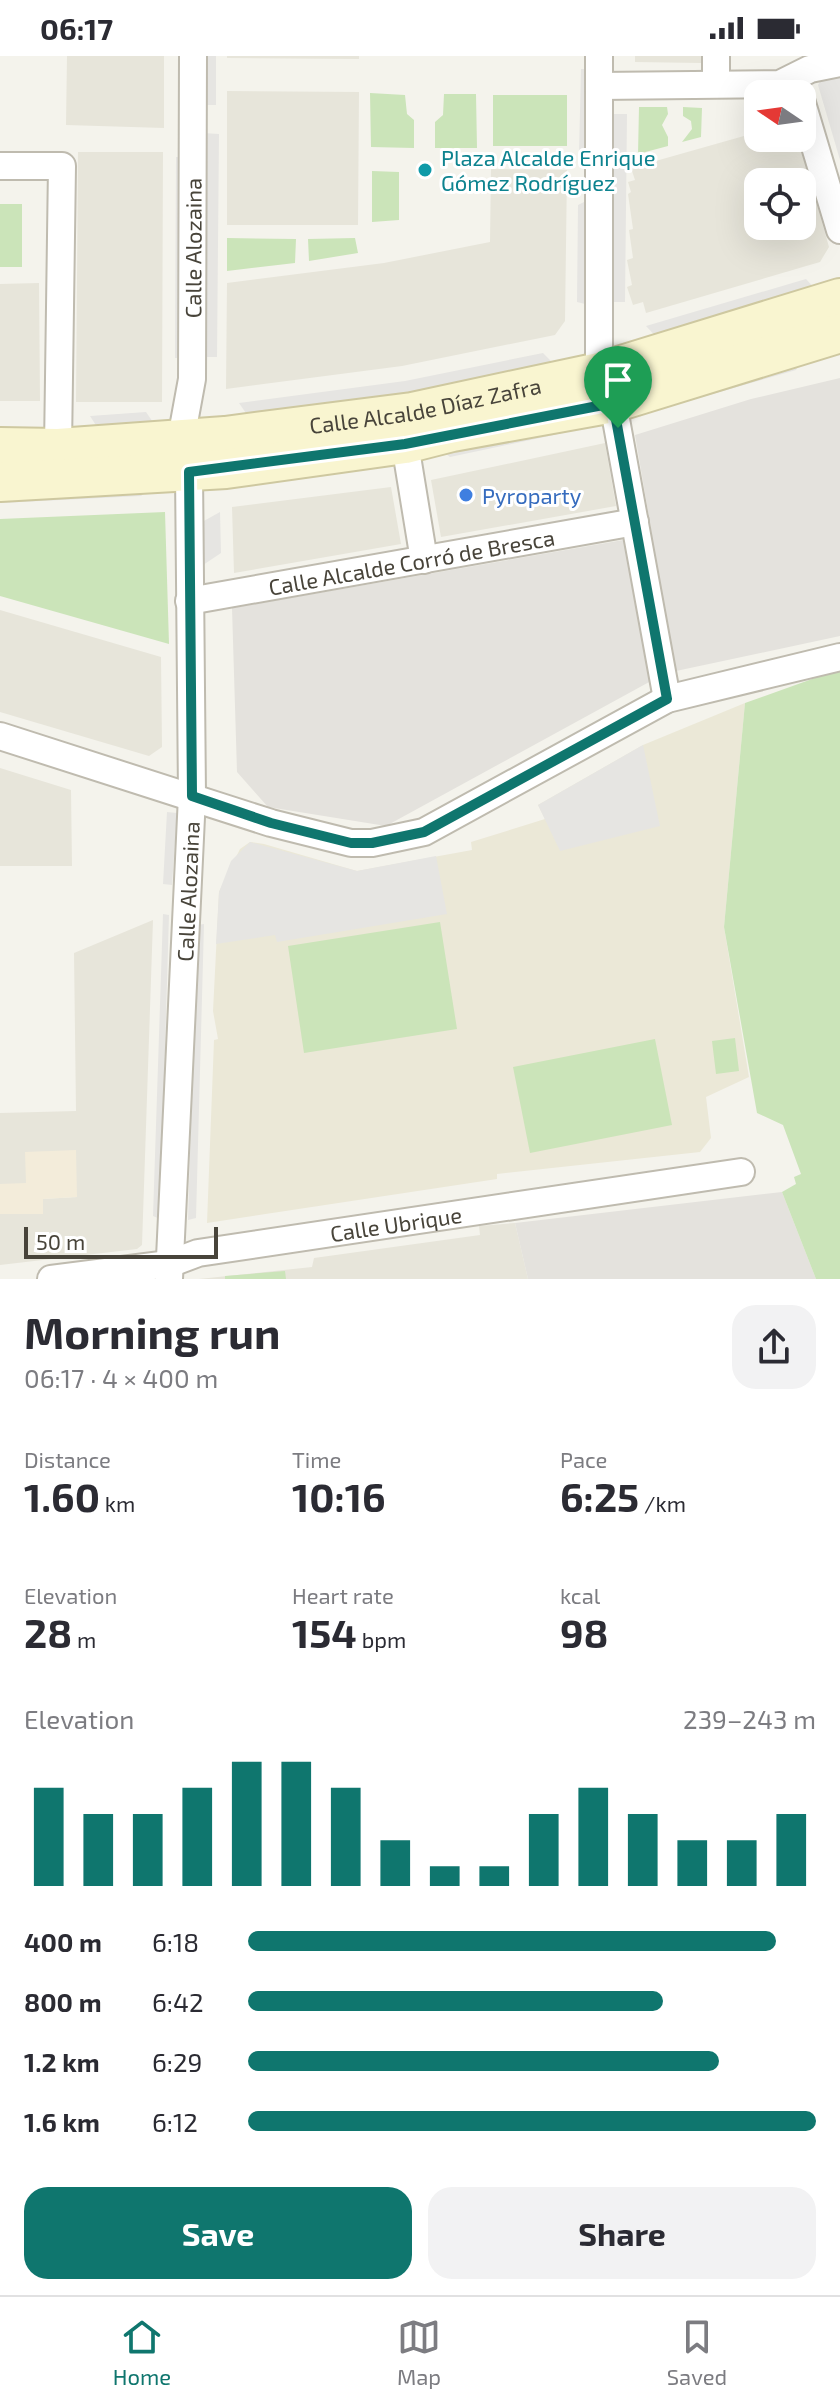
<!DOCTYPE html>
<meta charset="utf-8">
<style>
:root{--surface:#fff;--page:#f2f2f3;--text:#2b2b33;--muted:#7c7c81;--line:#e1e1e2;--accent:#0f766e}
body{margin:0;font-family:"Exo 2",sans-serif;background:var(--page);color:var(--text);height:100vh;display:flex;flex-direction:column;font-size:30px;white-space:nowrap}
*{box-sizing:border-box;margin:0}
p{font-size:26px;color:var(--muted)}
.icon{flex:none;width:44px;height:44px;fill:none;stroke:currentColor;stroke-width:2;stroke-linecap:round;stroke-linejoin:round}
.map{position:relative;height:1223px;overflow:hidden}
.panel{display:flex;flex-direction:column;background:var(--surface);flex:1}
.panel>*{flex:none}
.needle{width:52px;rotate:283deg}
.tools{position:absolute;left:744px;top:24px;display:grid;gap:16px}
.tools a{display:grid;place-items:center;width:72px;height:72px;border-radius:16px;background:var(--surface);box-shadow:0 8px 32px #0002;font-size:40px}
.scale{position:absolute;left:24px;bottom:20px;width:194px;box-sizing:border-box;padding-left:8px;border:4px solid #48443a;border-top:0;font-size:22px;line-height:28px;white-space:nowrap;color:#48443a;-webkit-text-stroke:6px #fff;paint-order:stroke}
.pin{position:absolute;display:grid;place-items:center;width:68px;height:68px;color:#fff;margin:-82px -34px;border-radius:50% 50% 50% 0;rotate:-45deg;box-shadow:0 0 8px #0007}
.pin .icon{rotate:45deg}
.round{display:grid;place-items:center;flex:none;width:84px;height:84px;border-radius:24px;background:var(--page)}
.head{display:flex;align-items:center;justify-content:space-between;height:136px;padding:0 24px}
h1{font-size:44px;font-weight:700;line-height:60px}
.metrics{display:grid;grid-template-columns:repeat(3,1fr);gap:12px;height:136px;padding:8px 24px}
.metrics div{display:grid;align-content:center}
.metrics b{font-size:40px;font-weight:700}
.metrics small{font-size:22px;font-weight:400}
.metrics p{font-size:22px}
.chart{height:224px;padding:16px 24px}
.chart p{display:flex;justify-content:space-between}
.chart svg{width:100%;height:144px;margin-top:8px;stroke:var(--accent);stroke-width:6}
.button{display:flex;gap:16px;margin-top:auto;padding:16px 24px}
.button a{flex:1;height:92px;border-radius:24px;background:var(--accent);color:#fff;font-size:32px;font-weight:700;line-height:92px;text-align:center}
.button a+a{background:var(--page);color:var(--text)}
ul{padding:0 24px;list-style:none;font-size:26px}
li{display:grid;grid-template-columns:128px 96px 1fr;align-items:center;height:60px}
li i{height:20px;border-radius:10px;background:var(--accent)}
.status{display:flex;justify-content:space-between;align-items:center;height:56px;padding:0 40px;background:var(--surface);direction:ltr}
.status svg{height:22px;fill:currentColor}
.tabs{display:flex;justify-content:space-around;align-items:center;height:112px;border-top:2px solid var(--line);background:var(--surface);font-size:22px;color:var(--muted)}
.tabs a{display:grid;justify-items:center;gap:4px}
.tabs .current{color:var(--accent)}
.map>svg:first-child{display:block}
.residential{fill:#e7e5da;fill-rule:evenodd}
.commercial{fill:#f3ecda}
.industrial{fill:#e4e2dd}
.education{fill:#ebe8d7}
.green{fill:#cbe4b9}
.parking{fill:#e6e5e2}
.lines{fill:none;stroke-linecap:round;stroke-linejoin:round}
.minor-casing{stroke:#bfbbaf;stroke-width:30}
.secondary-casing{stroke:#cec8a0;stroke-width:42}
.minor{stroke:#fff;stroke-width:26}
.secondary{stroke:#f9f5d0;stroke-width:38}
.route-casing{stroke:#fff;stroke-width:16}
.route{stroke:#0f766e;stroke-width:10}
.culture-dot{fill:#0f9aa8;stroke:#fff;stroke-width:3}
.shop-dot{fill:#3f7fe0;stroke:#fff;stroke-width:3}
.labels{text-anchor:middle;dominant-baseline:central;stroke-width:6;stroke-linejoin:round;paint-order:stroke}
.culture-label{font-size:22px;fill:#0d838f;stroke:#fff;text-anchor:start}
.street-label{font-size:22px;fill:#48443a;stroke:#fff}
.shop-label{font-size:22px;fill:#366cbe;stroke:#fff;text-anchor:start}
</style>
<div class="status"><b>06:17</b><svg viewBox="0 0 49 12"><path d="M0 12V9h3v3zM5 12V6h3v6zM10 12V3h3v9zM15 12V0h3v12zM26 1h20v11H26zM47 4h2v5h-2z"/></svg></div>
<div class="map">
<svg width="840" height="1223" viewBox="0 0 840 1223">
<rect width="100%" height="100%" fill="#f4f3ec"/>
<path class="residential" d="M 67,0 L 164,0 L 164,72 L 66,69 Z
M 227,0 L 359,0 L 359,3 L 227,2 Z
M 635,0 L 701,0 L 701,7 L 635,6 Z
M 227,35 L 359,36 L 358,169 L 227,169 Z
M 758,76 L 758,82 L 798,82 L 829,191 L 820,206 L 646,257 L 643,246 L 633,249 L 627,231 L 632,229 L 627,204 L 633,202 L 629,174 L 633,173 L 628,138 L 631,136 L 628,126 L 635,124 L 631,112 ZM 758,126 L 802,126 L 802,170 L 758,170 Z
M 78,96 L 163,96 L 162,346 L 76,346 Z
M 491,113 L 567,114 L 565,265 L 555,279 L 402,310 L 226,333 L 227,227 L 384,207 L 490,186 Z
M 39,227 L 40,345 L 0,345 L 0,228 Z
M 605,387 L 616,450 L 441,481 L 431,424 Z
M 391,431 L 401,488 L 234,517 L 232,451 Z
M 0,554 L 161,601 L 162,691 L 149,700 L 0,656 Z
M 0,712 L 71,734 L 72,810 L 0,810 Z
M 153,864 L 142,1189 L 137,1193 L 0,1209 L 0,1158 L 43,1158 L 42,1143 L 77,1141 L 26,1128 L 0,1128 L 0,1057 L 76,1055 L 74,897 Z
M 515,1167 L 528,1223 L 199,1223 L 312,1211 L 314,1202 L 480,1179 L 479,1170 Z"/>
<path class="commercial" d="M 76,1094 L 77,1141 L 43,1143 L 43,1158 L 0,1158 L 0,1128 L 26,1127 L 25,1096 Z"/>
<path class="industrial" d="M 840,322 L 840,580 L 676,615 L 651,625 L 386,770 L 268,751 L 237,716 L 232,552 L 652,479 L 635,379 L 751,343 Z
M 782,1136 L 816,1223 L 528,1223 L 515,1167 Z"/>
<path class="education" d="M 745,647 L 724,871 L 749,1021 L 706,1041 L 711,1082 L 700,1096 L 497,1118 L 497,1123 L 207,1167 L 214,984 L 218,983 L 213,955 L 219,836 L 240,793 L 250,786 L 264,788 L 357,815 L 472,794 L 471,786 L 545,763 L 538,749 L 643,689 Z"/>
<path class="green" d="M 370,37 L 405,39 L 407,58 L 414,64 L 414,92 L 371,91 Z
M 444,38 L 476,38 L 477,92 L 435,92 L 435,66 L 443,59 Z
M 493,39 L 567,39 L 567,90 L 493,90 Z
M 639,51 L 667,51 L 668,58 L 662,69 L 668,81 L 668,90 L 638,98 Z
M 683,51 L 702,52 L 701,81 L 682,86 L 692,73 L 691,65 L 683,60 Z
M 372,115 L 399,116 L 399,164 L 372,166 Z
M 0,148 L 22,148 L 22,211 L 0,211 Z
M 227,182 L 296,183 L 295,207 L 227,215 Z
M 355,182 L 358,197 L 309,205 L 308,183 Z
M 165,456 L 169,588 L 0,540 L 0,463 Z
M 840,613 L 840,1223 L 816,1223 L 782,1136 L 796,1128 L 794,1121 L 801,1118 L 783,1069 L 757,1057 L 724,871 L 745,647 Z
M 440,866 L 457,973 L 304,997 L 288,890 Z
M 735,982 L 739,1015 L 716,1018 L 712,985 Z
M 655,983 L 672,1069 L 530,1097 L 513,1011 Z
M 285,1215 L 286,1223 L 225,1223 L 225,1220 Z"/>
<path class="parking" d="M 203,0 L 216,0 L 216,49 L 203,49 Z
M 581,13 L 589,13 L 587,101 L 579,98 Z
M 840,18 L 840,104 L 818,29 L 823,20 Z
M 611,58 L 627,58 L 625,246 L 610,246 Z
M 203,77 L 219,78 L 217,301 L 201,301 Z
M 176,101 L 183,101 L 182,302 L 175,302 Z
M 586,145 L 585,248 L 577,246 L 578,149 Z
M 806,223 L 819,237 L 660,285 L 646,270 Z
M 543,297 L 557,311 L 407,341 L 250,363 L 239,347 L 405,325 Z
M 803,302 L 796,314 L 681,347 L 669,341 Z
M 146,356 L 157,372 L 101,377 L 90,360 Z
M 584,364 L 577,374 L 450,401 L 441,394 Z
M 154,430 L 141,440 L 0,447 L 0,439 Z
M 220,456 L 221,497 L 203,509 L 202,466 Z
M 643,689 L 660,770 L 560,795 L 538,749 Z
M 167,756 L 177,757 L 172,829 L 163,828 Z
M 250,786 L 357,815 L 436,800 L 447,858 L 277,886 L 275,879 L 216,888 L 219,836 L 231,805 Z
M 163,858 L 169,859 L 160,1163 L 153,1160 Z
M 204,868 L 196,1162 L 188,1164 L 197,869 Z"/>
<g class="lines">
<g class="minor-casing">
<g id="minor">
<path d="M 599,0 L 599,316"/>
<path d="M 716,0 L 716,27"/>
<path d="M 599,30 L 780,28 L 810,13 L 840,7"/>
<path d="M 802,47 L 840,174"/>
<path d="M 0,110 L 62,110 L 58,392"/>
<path d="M 613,347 L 667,643"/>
<path id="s1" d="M 181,383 L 192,323 L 193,0"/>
<path d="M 405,388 L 424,504"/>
<path id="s2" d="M 189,545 L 635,466"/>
<path d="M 0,680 L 271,767 L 351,787 L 372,787 L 424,776 L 667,643 L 840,601"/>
<path id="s3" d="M 51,1223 L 169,1208 L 198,1197 L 741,1116"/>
<path id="s4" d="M 169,1223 L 192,740 L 189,416"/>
</g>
</g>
<g class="secondary-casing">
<g id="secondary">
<path id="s5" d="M 0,391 L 58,392 L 225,380 L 412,356 L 599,316 L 840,242"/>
<path d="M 0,426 L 226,413 L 405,388 L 452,376 L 613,347 L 840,277"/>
</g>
</g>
<use href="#minor" class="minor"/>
<use href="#secondary" class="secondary"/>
</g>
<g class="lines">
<g class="route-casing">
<path id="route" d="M 613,347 L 667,643 L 424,776 L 372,787 L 351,787 L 271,767 L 192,740 L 189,416 L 405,388 Z"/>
</g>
<use href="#route" class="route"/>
</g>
<circle class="culture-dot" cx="425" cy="114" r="8"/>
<circle class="shop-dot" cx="466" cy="439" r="8"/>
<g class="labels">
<g class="culture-label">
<text x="441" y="101">Plaza Alcalde Enrique<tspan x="441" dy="25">Gómez Rodríguez</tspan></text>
</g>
<g class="street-label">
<text stroke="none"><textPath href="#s1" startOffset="192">Calle Alozaina</textPath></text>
<text stroke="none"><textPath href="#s5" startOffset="428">Calle Alcalde Díaz Zafra</textPath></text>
<text stroke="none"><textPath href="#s2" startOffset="226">Calle Alcalde Corró de Bresca</textPath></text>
<text stroke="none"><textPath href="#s4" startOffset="388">Calle Alozaina</textPath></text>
<text stroke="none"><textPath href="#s3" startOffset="350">Calle Ubrique</textPath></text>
</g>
<g class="shop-label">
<text x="482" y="439">Pyroparty</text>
</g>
</g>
</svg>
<div class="tools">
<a><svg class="needle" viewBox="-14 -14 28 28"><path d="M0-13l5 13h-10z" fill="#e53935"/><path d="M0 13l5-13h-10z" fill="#7c7c81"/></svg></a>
<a><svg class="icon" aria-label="locate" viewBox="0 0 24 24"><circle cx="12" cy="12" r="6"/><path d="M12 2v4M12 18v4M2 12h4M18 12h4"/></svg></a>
</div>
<div class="scale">50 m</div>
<div class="pin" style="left:618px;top:372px;background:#1e9e55"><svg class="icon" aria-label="arrive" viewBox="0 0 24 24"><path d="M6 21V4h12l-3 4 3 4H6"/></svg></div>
</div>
<section class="panel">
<div class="head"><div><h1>Morning run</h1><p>06:17 · 4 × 400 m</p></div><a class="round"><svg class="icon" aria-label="share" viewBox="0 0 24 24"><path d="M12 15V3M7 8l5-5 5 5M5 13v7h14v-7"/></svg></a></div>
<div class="metrics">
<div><p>Distance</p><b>1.60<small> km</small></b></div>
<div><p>Time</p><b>10:16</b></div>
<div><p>Pace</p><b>6:25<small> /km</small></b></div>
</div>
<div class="metrics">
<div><p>Elevation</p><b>28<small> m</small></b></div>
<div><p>Heart rate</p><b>154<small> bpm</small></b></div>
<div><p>kcal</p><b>98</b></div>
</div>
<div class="chart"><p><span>Elevation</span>239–243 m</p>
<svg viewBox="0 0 160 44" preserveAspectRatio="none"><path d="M5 44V14M15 44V22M25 44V22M35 44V14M45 44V6M55 44V6M65 44V14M75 44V30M85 44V38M95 44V38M105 44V22M115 44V14M125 44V22M135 44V30M145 44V30M155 44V22"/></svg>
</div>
<ul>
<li><b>400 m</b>6:18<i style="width:93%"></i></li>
<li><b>800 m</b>6:42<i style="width:73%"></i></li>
<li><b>1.2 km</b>6:29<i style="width:83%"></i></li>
<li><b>1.6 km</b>6:12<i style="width:100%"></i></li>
</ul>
<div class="button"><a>Save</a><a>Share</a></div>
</section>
<nav class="tabs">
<a class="current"><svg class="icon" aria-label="home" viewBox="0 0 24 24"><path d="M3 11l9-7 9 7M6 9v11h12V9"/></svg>Home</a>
<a><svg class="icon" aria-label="map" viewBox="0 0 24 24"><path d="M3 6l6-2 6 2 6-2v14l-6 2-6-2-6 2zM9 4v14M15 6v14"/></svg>Map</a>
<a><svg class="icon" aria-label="saved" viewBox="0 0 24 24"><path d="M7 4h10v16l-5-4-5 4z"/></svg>Saved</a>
</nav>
